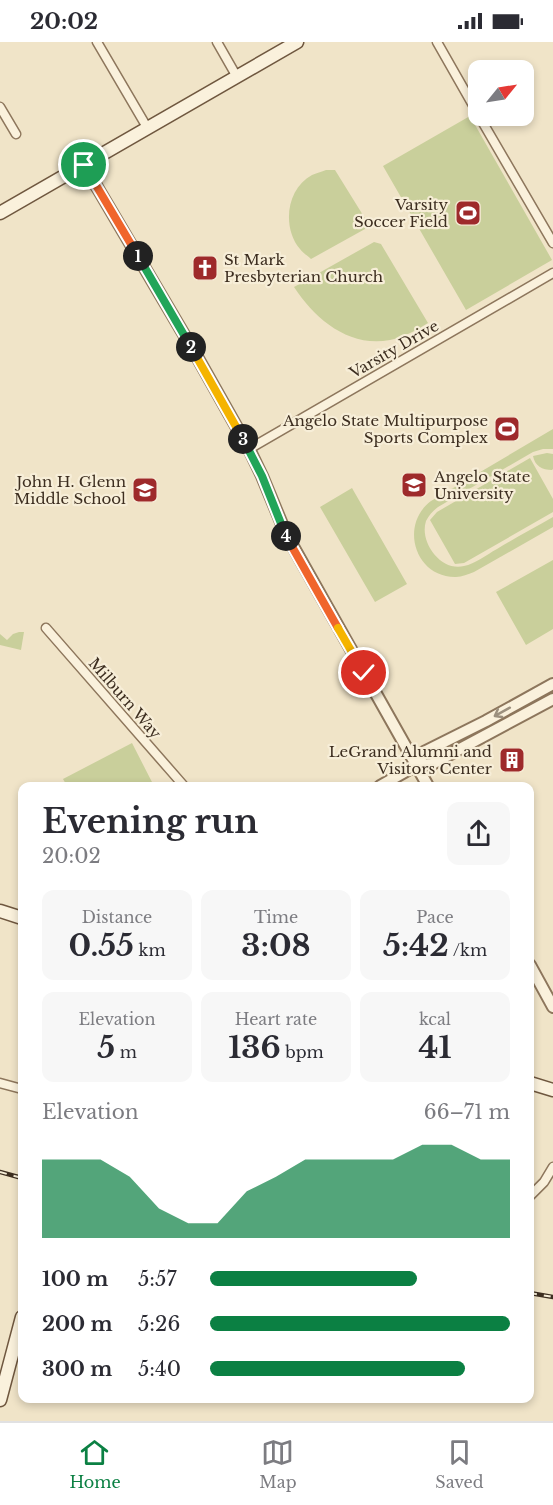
<!DOCTYPE html>
<meta charset="utf-8">
<style>
:root{--surface:#fff;--page:#f7f7f7;--text:#2b2b33;--muted:#7c7c81;--line:#e1e1e2;--accent:#0b8043}
body{margin:0;font-family:"Libre Baskerville",serif;background:var(--page);color:var(--text);height:100vh;display:flex;flex-direction:column;font-size:22px;white-space:nowrap}
*{box-sizing:border-box;margin:0}
p{font-size:20px;color:var(--muted)}
.icon{flex:none;width:33px;height:33px;fill:none;stroke:currentColor;stroke-width:2;stroke-linecap:round;stroke-linejoin:round}
.map{position:relative;flex:1;overflow:hidden}
.panel{position:absolute;left:18px;top:740px;width:516px;height:621px;display:flex;flex-direction:column;background:var(--surface);border-radius:12px;box-shadow:0 3px 9px #0003}
.panel>*{flex:none}
.needle{width:39px;rotate:60deg}
.controls{position:absolute;left:468px;top:18px;display:grid;gap:12px}
.controls a{display:grid;place-items:center;width:66px;height:66px;border-radius:12px;background:var(--surface);box-shadow:0 3px 9px #0003;font-size:30px}
.pin{position:absolute;display:grid;place-items:center;width:51px;height:51px;color:#fff;margin:-26px;border:3px solid #fff;border-radius:50%;box-shadow:0 2px 6px #0007}
.km{position:absolute;width:30px;height:30px;margin:-15px;border-radius:50%;background:#222;color:#fff;font-size:16px;line-height:30px;text-align:center}
.round{display:grid;place-items:center;flex:none;width:63px;height:63px;border-radius:12px;background:var(--page)}
.headline{display:flex;align-items:center;justify-content:space-between;height:102px;padding:0 24px}
h1{font-size:33px;font-weight:800;line-height:45px}
.figures{display:grid;grid-template-columns:repeat(3,1fr);gap:9px;height:102px;padding:6px 24px}
.figures div{display:grid;align-content:center;border-radius:12px;background:var(--page);text-align:center}
.figures b{font-size:30px;font-weight:800}
.figures small{font-size:16px;font-weight:400}
.figures p{font-size:16px}
.chart{height:168px;padding:12px 24px}
.chart p{display:flex;justify-content:space-between}
.chart svg{width:100%;height:108px;margin-top:6px;fill:var(--accent);opacity:.7}
ul{padding:0 24px;list-style:none;font-size:20px}
li{display:grid;grid-template-columns:96px 72px 1fr;align-items:center;height:45px}
li i{height:15px;border-radius:8px;background:var(--accent)}
.status{display:flex;justify-content:space-between;align-items:center;height:42px;padding:0 30px;background:var(--surface);direction:ltr}
.status svg{height:16px;fill:currentColor}
.tab-bar{display:flex;justify-content:space-around;align-items:center;height:84px;border-top:2px solid var(--line);background:var(--surface);font-size:16px;color:var(--muted)}
.tab-bar a{display:grid;justify-items:center;gap:3px}
.tab-bar .on{color:var(--accent)}
.map>svg:first-child{display:block}
.garden{fill:#c9cf9b}
.lines{fill:none;stroke-linecap:round;stroke-linejoin:round}
.minor-casing{stroke:#8d765c;stroke-width:11}
.tertiary-casing{stroke:#8d765c;stroke-width:14}
.secondary-casing{stroke:#6f573f;stroke-width:15}
.minor{stroke:#faf1dc;stroke-width:8}
.tertiary{stroke:#faf1dc;stroke-width:10}
.secondary{stroke:#faf1dc;stroke-width:12}
.rail-casing{stroke:#3d2e20;stroke-width:4.5}
.rail{stroke:#f7eed8;stroke-width:2;stroke-dasharray:7;stroke-linecap:butt}
.oneway{stroke:#9c907e}
.split-1-casing{stroke:#fff;stroke-width:12}
.split-2-casing{stroke:#fff;stroke-width:12}
.split-3-casing{stroke:#fff;stroke-width:12}
.split-4-casing{stroke:#fff;stroke-width:12}
.split-5-casing{stroke:#fff;stroke-width:12}
.split-6-casing{stroke:#fff;stroke-width:12}
.split-1{stroke:#f0652b;stroke-width:8}
.split-2{stroke:#22a559;stroke-width:8}
.split-3{stroke:#f5b400;stroke-width:8}
.split-4{stroke:#22a559;stroke-width:8}
.split-5{stroke:#f0652b;stroke-width:8}
.split-6{stroke:#f5b400;stroke-width:8}
.labels{text-anchor:middle;dominant-baseline:central;stroke-width:4.5;stroke-linejoin:round;paint-order:stroke}
.poi-label{font-size:15px;fill:#3d2e20;stroke:#f7eed8;text-anchor:end}
.street-label{font-size:15px;fill:#3d2e20;stroke:#f7eed8}
</style>
<div class="status"><b>20:02</b><svg viewBox="0 0 49 12"><path d="M0 12V9h3v3zM5 12V6h3v6zM10 12V3h3v9zM15 12V0h3v12zM26 1h20v11H26zM47 4h2v5h-2z"/></svg></div>
<div class="map">
<svg width="553" height="1379" viewBox="0 0 553 1379">
<rect width="100%" height="100%" fill="#f0e4c8"/>
<path class="garden" d="M 470,74 L 552,218 L 466,268 L 383,124 Z
M 326,128 L 335,128 L 366,178 L 365,187 L 311,217 C 308,214 303,211 300,207 C 282,186 286,147 312,133 C 316,131 322,130 326,128 Z
M 374,200 L 381,202 L 428,281 C 417,288 404,295 390,298 C 349,306 315,277 294,245 Z
M 553,387 L 553,407 L 543,407 L 533,410 L 438,465 C 433,469 429,473 426,479 C 419,500 441,530 464,524 C 475,522 486,513 497,507 C 515,496 534,486 553,475 L 553,485 L 474,530 C 468,532 462,535 456,535 C 415,536 399,483 431,459 Z
M 547,411 L 553,412 L 553,427 L 552,428 C 542,428 535,424 533,414 Z
M 530,416 L 553,457 L 553,470 L 464,521 L 455,522 L 430,478 L 437,470 Z
M 352,446 L 407,542 L 375,560 L 320,465 Z
M 553,518 L 553,587 L 526,603 L 496,550 Z
M 19,590 L 24,590 L 21,608 L 0,603 L 0,592 L 7,598 L 13,592 Z
M 132,701 L 154,744 L 67,744 L 63,737 Z"/>
<g class="lines">
<g class="minor-casing">
<path id="minor" d="M 97,0 L 148,87
M 217,0 L 237,35
M 437,0 L 478,72
M 0,65 L 16,92
M 479,74 L 553,201
M 249,407 L 553,231
M 46,586 L 184,744
M 0,1041 L 22,1047
M 530,1154 L 544,1140 L 553,1125"/>
</g>
<g class="tertiary-casing">
<path id="tertiary" d="M 84,123 L 196,313 L 249,407 L 262,434 L 286,492 L 428,744
M 417,723 L 424,710 L 486,679 L 553,642
M 380,744 L 417,723 L 432,722 L 553,657
M 530,923 L 553,965"/>
</g>
<g class="secondary-casing">
<path id="secondary" d="M 0,171 L 297,0
M 0,869 L 22,876
M 530,1041 L 553,1048
M 0,1358 L 22,1275"/>
</g>
<use href="#minor" class="minor"/>
<use href="#tertiary" class="tertiary"/>
<use href="#secondary" class="secondary"/>
<g class="rail-casing">
<path id="rail" d="M 0,1130 L 22,1136
M 530,1251 L 553,1255"/>
</g>
<use href="#rail" class="rail"/>
</g>
<defs><path id="oneway-shaft" d="M-6 0H5M1.5-3L5.5 0L1.5 3" fill="none" stroke-width="1.6" stroke-linecap="round" stroke-linejoin="round" transform="scale(1.5)"/></defs>
<use class="oneway" href="#oneway-shaft" transform="translate(502 670) rotate(151)"/>
<g class="lines">
<g class="split-1-casing">
<path id="split-1" d="M 84,123 L 138,214"/>
</g>
<g class="split-2-casing">
<path id="split-2" d="M 138,214 L 191,305"/>
</g>
<g class="split-3-casing">
<path id="split-3" d="M 191,305 L 243,397"/>
</g>
<g class="split-4-casing">
<path id="split-4" d="M 243,397 L 262,434 L 286,494"/>
</g>
<g class="split-5-casing">
<path id="split-5" d="M 286,494 L 338,586"/>
</g>
<g class="split-6-casing">
<path id="split-6" d="M 338,586 L 364,631"/>
</g>
<use href="#split-1" class="split-1"/>
<use href="#split-2" class="split-2"/>
<use href="#split-3" class="split-3"/>
<use href="#split-4" class="split-4"/>
<use href="#split-5" class="split-5"/>
<use href="#split-6" class="split-6"/>
</g>
<defs>
<g id="stadium-square" transform="scale(1.35)"><rect x="-9" y="-9" width="18" height="18" rx="4" fill="#9e2a2b" stroke="#f7eed8"/><path d="M0-5a6.5 5 0 1 0 0 10a6.5 5 0 1 0 0-10ZM-3.5-1.8h7v3.6h-7Z" fill="#fff"/></g>
<g id="church-square" transform="scale(1.35)"><rect x="-9" y="-9" width="18" height="18" rx="4" fill="#9e2a2b" stroke="#f7eed8"/><path d="M-1.2-6h2.4v3.5h3.3v2.4h-3.3V6h-2.4V-.1h-3.3v-2.4h3.3Z" fill="#fff"/></g>
<g id="university-square" transform="scale(1.35)"><rect x="-9" y="-9" width="18" height="18" rx="4" fill="#9e2a2b" stroke="#f7eed8"/><path d="M0-5L7-2L0 1L-7-2ZM-4 1L0 2.5L4 1V4Q0 6-4 4Z" fill="#fff"/></g>
<g id="school-square" transform="scale(1.35)"><rect x="-9" y="-9" width="18" height="18" rx="4" fill="#9e2a2b" stroke="#f7eed8"/><path d="M0-5L7-2L0 1L-7-2ZM-4 1L0 2.5L4 1V4Q0 6-4 4Z" fill="#fff"/></g>
<g id="building-square" transform="scale(1.35)"><rect x="-9" y="-9" width="18" height="18" rx="4" fill="#9e2a2b" stroke="#f7eed8"/><path d="M-4-6H4V6H1V3H-1V6H-4ZM-2.5-4.3h1.7v1.8h-1.7ZM.8-4.3h1.7v1.8H.8ZM-2.5-1h1.7V.8h-1.7ZM.8-1h1.7V.8H.8Z" fill="#fff"/></g>
</defs>
<g fill-rule="evenodd">
<use href="#stadium-square" x="468" y="171"/>
<use href="#church-square" x="205" y="226"/>
<use href="#stadium-square" x="507" y="387"/>
<use href="#university-square" x="414" y="443"/>
<use href="#school-square" x="145" y="448"/>
<use href="#building-square" x="512" y="718"/>
</g>
<g class="labels">
<g class="poi-label">
<text x="448" y="162">Varsity<tspan x="448" dy="17">Soccer Field</tspan></text>
<text x="224" y="217" text-anchor="start">St Mark<tspan x="224" dy="17">Presbyterian Church</tspan></text>
<text x="488" y="378">Angelo State Multipurpose<tspan x="488" dy="17">Sports Complex</tspan></text>
<text x="434" y="434" text-anchor="start">Angelo State<tspan x="434" dy="17">University</tspan></text>
<text x="126" y="439">John H. Glenn<tspan x="126" dy="17">Middle School</tspan></text>
<text x="492" y="709">LeGrand Alumni and<tspan x="492" dy="17">Visitors Center</tspan></text>
</g>
<g class="street-label">
<text transform="translate(394 307) rotate(-30)">Varsity Drive</text>
<text transform="translate(125 656) rotate(49)">Milburn Way</text>
</g>
</g>
</svg>
<div class="controls">
<a><svg class="needle" viewBox="-14 -14 28 28"><path d="M0-13l5 13h-10z" fill="#e53935"/><path d="M0 13l5-13h-10z" fill="#7c7c81"/></svg></a>
</div>
<div class="pin" style="left:84px;top:123px;background:#1e9e55"><svg class="icon" aria-label="arrive" viewBox="0 0 24 24"><path d="M6 21V4h12l-3 4 3 4H6"/></svg></div>
<div class="pin" style="left:364px;top:631px;background:#d93025"><svg class="icon" aria-label="check" viewBox="0 0 24 24"><path d="M5 12l5 5 9-10"/></svg></div>
<b class="km" style="left:138px;top:214px">1</b>
<b class="km" style="left:191px;top:305px">2</b>
<b class="km" style="left:243px;top:397px">3</b>
<b class="km" style="left:286px;top:494px">4</b>
<section class="panel">
<div class="headline"><div><h1>Evening run</h1><p>20:02</p></div><a class="round"><svg class="icon" aria-label="share" viewBox="0 0 24 24"><path d="M12 15V3M7 8l5-5 5 5M5 13v7h14v-7"/></svg></a></div>
<div class="figures">
<div><p>Distance</p><b>0.55<small> km</small></b></div>
<div><p>Time</p><b>3:08</b></div>
<div><p>Pace</p><b>5:42<small> /km</small></b></div>
</div>
<div class="figures">
<div><p>Elevation</p><b>5<small> m</small></b></div>
<div><p>Heart rate</p><b>136<small> bpm</small></b></div>
<div><p>kcal</p><b>41</b></div>
</div>
<div class="chart"><p><span>Elevation</span>66–71 m</p>
<svg viewBox="0 0 160 44" preserveAspectRatio="none"><path d="M0 44V12L10 12L20 12L30 19L40 32L50 38L60 38L70 25L80 19L90 12L100 12L110 12L120 12L130 6L140 6L150 12L160 12V44z"/></svg>
</div>
<ul>
<li><b>100 m</b>5:57<i style="width:69%"></i></li>
<li><b>200 m</b>5:26<i style="width:100%"></i></li>
<li><b>300 m</b>5:40<i style="width:85%"></i></li>
</ul>
</section>
</div>
<nav class="tab-bar">
<a class="on"><svg class="icon" aria-label="home" viewBox="0 0 24 24"><path d="M3 11l9-7 9 7M6 9v11h12V9"/></svg>Home</a>
<a><svg class="icon" aria-label="map" viewBox="0 0 24 24"><path d="M3 6l6-2 6 2 6-2v14l-6 2-6-2-6 2zM9 4v14M15 6v14"/></svg>Map</a>
<a><svg class="icon" aria-label="saved" viewBox="0 0 24 24"><path d="M7 4h10v16l-5-4-5 4z"/></svg>Saved</a>
</nav>
